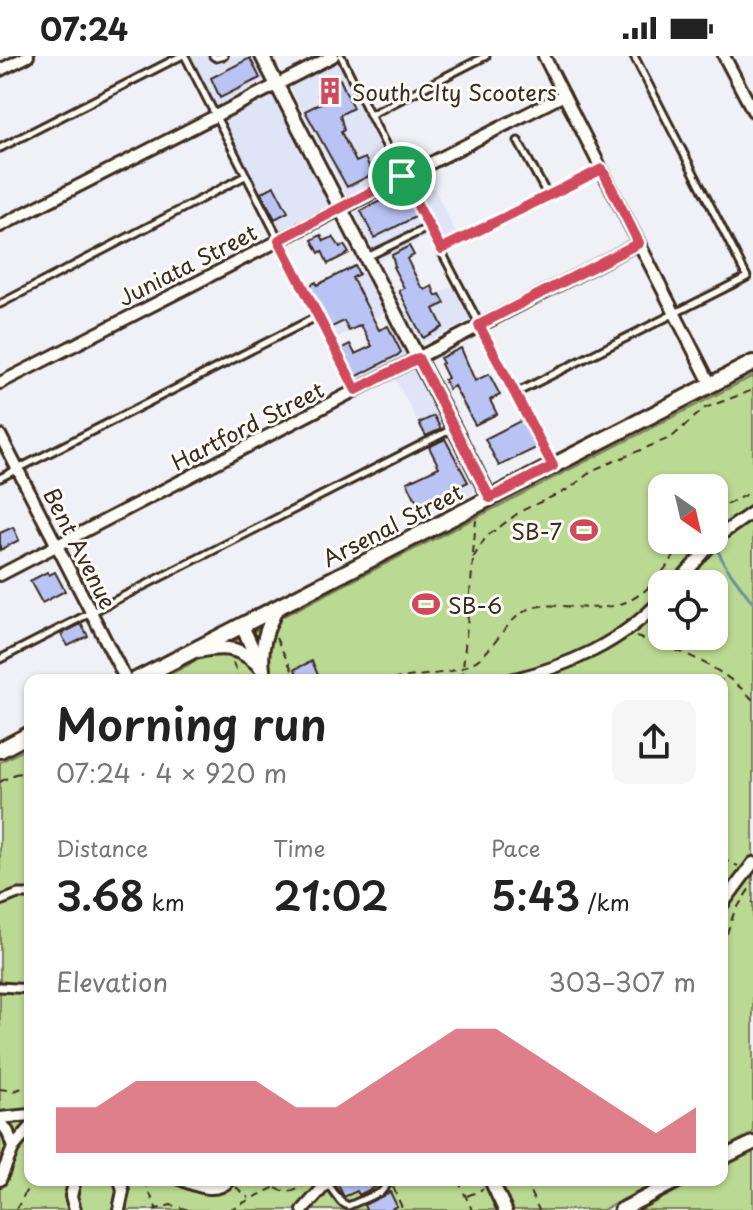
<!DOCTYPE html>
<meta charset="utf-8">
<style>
:root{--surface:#fff;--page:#f6f6f6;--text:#222;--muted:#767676;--accent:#d1495b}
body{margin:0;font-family:"Playpen Sans",sans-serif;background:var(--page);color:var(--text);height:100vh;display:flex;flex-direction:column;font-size:30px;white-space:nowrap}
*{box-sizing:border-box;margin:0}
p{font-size:26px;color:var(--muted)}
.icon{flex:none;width:44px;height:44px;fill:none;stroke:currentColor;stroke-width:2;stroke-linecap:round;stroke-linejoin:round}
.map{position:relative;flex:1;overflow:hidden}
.side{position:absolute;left:24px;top:618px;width:704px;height:512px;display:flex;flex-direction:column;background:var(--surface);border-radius:16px;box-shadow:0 2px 6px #0004}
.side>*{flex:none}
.needle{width:52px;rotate:146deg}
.controls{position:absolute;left:648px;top:418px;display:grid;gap:16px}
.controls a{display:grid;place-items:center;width:80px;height:80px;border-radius:16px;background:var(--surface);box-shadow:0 2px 6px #0004;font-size:40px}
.pin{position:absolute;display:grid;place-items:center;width:68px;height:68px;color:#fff;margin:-34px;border:4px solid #fff;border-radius:50%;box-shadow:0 2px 8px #0007}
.round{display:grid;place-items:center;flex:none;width:84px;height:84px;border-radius:16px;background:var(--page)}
.head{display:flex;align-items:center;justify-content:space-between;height:136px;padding:0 32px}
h1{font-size:44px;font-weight:600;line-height:60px}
.stats{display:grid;grid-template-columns:repeat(3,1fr);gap:12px;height:136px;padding:8px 32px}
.stats div{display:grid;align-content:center}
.stats b{font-size:40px;font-weight:600}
.stats small{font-size:22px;font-weight:400}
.stats p{font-size:22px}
.chart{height:224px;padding:16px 32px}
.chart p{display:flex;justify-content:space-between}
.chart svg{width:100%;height:144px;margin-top:8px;fill:var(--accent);opacity:.7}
.status{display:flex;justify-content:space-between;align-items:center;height:56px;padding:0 40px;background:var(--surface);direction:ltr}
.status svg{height:22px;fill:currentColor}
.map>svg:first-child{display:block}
.built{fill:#dfe4f6}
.green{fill:#bad992;stroke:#7a8258;stroke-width:2;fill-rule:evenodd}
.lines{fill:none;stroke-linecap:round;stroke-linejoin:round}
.stream{stroke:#6e929d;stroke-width:3}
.building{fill:#b9c4f5;stroke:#3b2a1e;stroke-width:2}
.service-casing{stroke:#3b2a1e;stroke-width:11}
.pedestrian-casing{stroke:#3b2a1e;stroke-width:13}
.minor-casing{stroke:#3b2a1e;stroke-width:16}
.tertiary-casing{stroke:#3b2a1e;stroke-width:18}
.secondary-casing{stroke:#3b2a1e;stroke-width:20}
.path{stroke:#3b2a1e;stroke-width:2;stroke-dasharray:8 6;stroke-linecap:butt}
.service{stroke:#fdfcf7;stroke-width:5}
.pedestrian{stroke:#fdfcf7;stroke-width:7}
.minor{stroke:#fdfcf7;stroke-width:10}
.tertiary{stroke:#fdfcf7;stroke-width:12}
.secondary{stroke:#fdfcf7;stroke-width:14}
.route-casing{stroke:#fff;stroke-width:16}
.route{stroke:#d1495b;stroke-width:10}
.labels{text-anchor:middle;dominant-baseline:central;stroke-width:6;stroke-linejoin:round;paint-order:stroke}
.poi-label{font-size:22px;fill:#3b2a1e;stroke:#fdfcf7;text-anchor:start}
.street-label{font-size:22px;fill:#3b2a1e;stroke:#fdfcf7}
</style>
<div class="status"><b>07:24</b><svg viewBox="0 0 49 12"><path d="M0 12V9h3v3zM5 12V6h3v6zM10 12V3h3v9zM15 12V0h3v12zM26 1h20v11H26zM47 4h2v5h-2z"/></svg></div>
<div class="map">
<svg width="753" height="1154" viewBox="0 0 753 1154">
<rect width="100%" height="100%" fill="#eff1f7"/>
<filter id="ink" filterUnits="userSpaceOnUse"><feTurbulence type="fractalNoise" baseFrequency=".0125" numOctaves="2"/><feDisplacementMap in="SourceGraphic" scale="16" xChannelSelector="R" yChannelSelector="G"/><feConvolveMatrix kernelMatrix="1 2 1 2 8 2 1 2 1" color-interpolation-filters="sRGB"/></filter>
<g filter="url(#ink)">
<path class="built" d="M 188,0 L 253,0 L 265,23 L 215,52 Z
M 339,2 L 396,115 L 347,140 L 290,31 L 291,27 Z
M 268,40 L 274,41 L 328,148 L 322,153 L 277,176 L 219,65 Z
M 425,114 L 458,181 L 437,193 L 430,179 L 379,205 L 354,152 Z
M 363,216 L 385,257 L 334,283 L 313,242 Z
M 456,229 L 473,263 L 423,287 L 405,255 Z
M 395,277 L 406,298 L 404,303 L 357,328 L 344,303 Z
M 410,314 L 415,316 L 445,372 L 426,382 L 395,322 Z
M 447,378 L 474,430 L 472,438 L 456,447 L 426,389 Z"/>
<path class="green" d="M 753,320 L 753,1077 L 722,1093 L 722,624 L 159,624 ZM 662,432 L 714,432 L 714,484 L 662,484 ZM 662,528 L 714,528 L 714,580 L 662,580 Z
M 30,691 L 30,1124 L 661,1124 L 603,1154 L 0,1154 L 0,706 Z
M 753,1096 L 753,1154 L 640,1154 L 698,1124 L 722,1124 L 722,1112 Z"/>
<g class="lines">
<path class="stream" d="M 717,493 L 725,509 L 753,547"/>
</g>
<path class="building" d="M 250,2 L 260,22 L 220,42 L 211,22 Z
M 340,23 L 353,52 L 340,59 L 344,74 L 341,76 L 356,106 L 365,102 L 373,118 L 347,131 L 305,55 L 323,46 L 318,39 L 324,31 Z
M 274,130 L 288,156 L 275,163 L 261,137 Z
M 403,133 L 417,160 L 374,182 L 361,155 Z
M 321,179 L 324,185 L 333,181 L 340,191 L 344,189 L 349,197 L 328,208 L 322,195 L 319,197 L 312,184 Z
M 409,190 L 414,199 L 407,203 L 420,229 L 425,234 L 432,230 L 436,240 L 440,238 L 445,247 L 434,253 L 443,271 L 423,282 L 399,235 L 404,232 L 393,211 L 395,210 L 392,199 Z
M 355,210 L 359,218 L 352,222 L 379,274 L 388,270 L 401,296 L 398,299 L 356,321 L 342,292 L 350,288 L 355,298 L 372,290 L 361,269 L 349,275 L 344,265 L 330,272 L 309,230 L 316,226 L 317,229 Z
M 461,292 L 475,325 L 489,318 L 500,339 L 490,344 L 497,358 L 475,369 L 454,330 L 449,333 L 444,324 L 448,322 L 441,308 L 443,307 L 440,302 Z
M 434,360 L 441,373 L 426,380 L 419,367 Z
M 522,364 L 536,392 L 499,410 L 485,383 Z
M 445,383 L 468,426 L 419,450 L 407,426 L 439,411 L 429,391 Z
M 13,471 L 19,484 L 0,494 L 0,477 Z
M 47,516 L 49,519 L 55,516 L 65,535 L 42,547 L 30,525 Z
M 81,568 L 88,580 L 68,590 L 61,578 Z
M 312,605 L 318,619 L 313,621 L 315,624 L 299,624 L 295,613 Z
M 343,1124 L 379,1124 L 381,1128 L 359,1139 L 357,1135 L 344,1141 L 337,1127 Z
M 390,1136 L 397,1150 L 389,1154 L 366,1154 L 364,1149 Z"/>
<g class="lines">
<g class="service-casing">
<path id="service" d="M 185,0 L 356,334
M 213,0 L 216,2 L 224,0
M 341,0 L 370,59 L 486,0
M 370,59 L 553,409
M 518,85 L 548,140
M 0,92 L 181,0
M 441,193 L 601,114
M 367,201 L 429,171
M 0,248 L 245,120
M 514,338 L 747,221 L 634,0
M 0,422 L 318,260
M 0,603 L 452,373
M 327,1127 L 341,1146 L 348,1150 L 381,1136 L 391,1124"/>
</g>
<g class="pedestrian-casing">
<path id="pedestrian" d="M 0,845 L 18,838 L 30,838
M 0,931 L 30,933"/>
</g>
<g class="minor-casing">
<path id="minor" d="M 544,0 L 711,329
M 724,0 L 753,55
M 0,14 L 28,0
M 0,170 L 333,0
M 0,327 L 564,39
M 0,379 L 126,624
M 0,519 L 639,187
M 676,528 L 720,479 L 753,456
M 511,624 C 569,610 621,587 662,543
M 722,849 L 753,807
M 0,1062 L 30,1059
M 0,1065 L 8,1076 L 13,1092
M 0,1124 L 13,1092 L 30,1072
M 182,1124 C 198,1131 216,1138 230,1124
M 75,1154 L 71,1140 L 75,1124
M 119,1154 L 123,1135 L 120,1124
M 303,1154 L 327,1127"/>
</g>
<g class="tertiary-casing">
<path id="tertiary" d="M 262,0 L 490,442
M 242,570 L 267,624
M 199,595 C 227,589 244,592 263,614
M 263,614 C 260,590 266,573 277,552
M 722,1102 L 753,1087
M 491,1124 L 505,1154
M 621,1154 L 679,1124"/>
</g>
<g class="secondary-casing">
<path id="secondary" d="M 136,624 L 753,307
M 0,694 L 30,678"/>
</g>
<path class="path" d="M 714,455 L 753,435
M 473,498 L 476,464
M 473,502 L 486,481 L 521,455 L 569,433 L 593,414 L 672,381 L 705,352 L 753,334
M 636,581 C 679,593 722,610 753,644
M 276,582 L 297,624
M 233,607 L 240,624
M 462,623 L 473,505
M 290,624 L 297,621
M 392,624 C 420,617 456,621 480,602 C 497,588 506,565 527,554 C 542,547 559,550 575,551 C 637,557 653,531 685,484
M 0,726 L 15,718 L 30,716
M 722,803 L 738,810
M 752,847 L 753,846
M 722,891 L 734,857 L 753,827
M 0,1033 L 14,1035 L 30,1029
M 144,1124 L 157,1154
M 458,1124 L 472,1154
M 524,1124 L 539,1154
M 236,1131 L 249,1142
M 393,1131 L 403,1154
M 276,1132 C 288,1139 300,1135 308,1124
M 467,1140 L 483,1133
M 16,1154 L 32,1124
M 153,1154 L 171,1149 L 189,1154
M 229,1154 L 275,1131"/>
<use href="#service" class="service"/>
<use href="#pedestrian" class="pedestrian"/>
<use href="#minor" class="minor"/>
<use href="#tertiary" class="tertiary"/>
<use href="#secondary" class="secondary"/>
</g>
</g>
<g class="lines" filter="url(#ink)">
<g class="route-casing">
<path id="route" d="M 602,113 L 639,187 L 479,269 L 553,410 L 490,442 L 418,302 L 356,334 L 279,184 L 402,120 L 441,193 Z"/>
</g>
<use href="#route" class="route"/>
</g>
<defs>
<g id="building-bare" transform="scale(2.16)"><path d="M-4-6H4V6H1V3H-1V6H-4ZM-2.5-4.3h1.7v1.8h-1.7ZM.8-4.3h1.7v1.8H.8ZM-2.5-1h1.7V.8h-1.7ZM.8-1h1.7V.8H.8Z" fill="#d1495b" stroke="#fdfcf7" stroke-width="2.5" paint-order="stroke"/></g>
<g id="stadium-bare" transform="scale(2.16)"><path d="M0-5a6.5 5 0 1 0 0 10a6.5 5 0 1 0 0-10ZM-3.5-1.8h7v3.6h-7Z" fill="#d1495b" stroke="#fdfcf7" stroke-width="2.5" paint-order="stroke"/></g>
</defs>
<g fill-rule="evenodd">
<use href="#building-bare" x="330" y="35"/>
<use href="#stadium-bare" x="584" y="474"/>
<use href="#stadium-bare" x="426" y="548"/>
</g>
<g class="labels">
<g class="poi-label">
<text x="352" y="35">South CIty Scooters</text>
<text x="562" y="474" text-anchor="end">SB-7</text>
<text x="448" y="548">SB-6</text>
</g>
<g class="street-label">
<text transform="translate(187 208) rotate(-27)">Juniata Street</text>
<text transform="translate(247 369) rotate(-27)">Hartford Street</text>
<text transform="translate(392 468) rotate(-27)">Arsenal Street</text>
<text transform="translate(81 492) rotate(63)">Bent Avenue</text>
</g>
</g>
</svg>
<div class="controls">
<a><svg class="needle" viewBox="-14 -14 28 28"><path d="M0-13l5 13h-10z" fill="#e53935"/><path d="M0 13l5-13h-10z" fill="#767676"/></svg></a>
<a><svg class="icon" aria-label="locate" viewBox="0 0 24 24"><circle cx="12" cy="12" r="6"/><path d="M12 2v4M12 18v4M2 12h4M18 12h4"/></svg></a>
</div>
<div class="pin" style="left:402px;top:120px;background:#1e9e55"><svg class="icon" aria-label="arrive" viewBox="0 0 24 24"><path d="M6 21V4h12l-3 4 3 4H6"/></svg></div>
<section class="side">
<div class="head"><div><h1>Morning run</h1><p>07:24 · 4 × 920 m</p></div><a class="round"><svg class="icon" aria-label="share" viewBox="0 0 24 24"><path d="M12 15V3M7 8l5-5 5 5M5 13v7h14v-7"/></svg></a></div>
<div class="stats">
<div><p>Distance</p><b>3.68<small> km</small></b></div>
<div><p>Time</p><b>21:02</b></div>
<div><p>Pace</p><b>5:43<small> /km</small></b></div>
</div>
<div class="chart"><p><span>Elevation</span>303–307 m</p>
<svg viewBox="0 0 160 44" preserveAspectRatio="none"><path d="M0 44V30L10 30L20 22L30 22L40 22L50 22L60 30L70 30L80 22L90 14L100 6L110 6L120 14L130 22L140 30L150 38L160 30V44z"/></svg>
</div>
</section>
</div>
